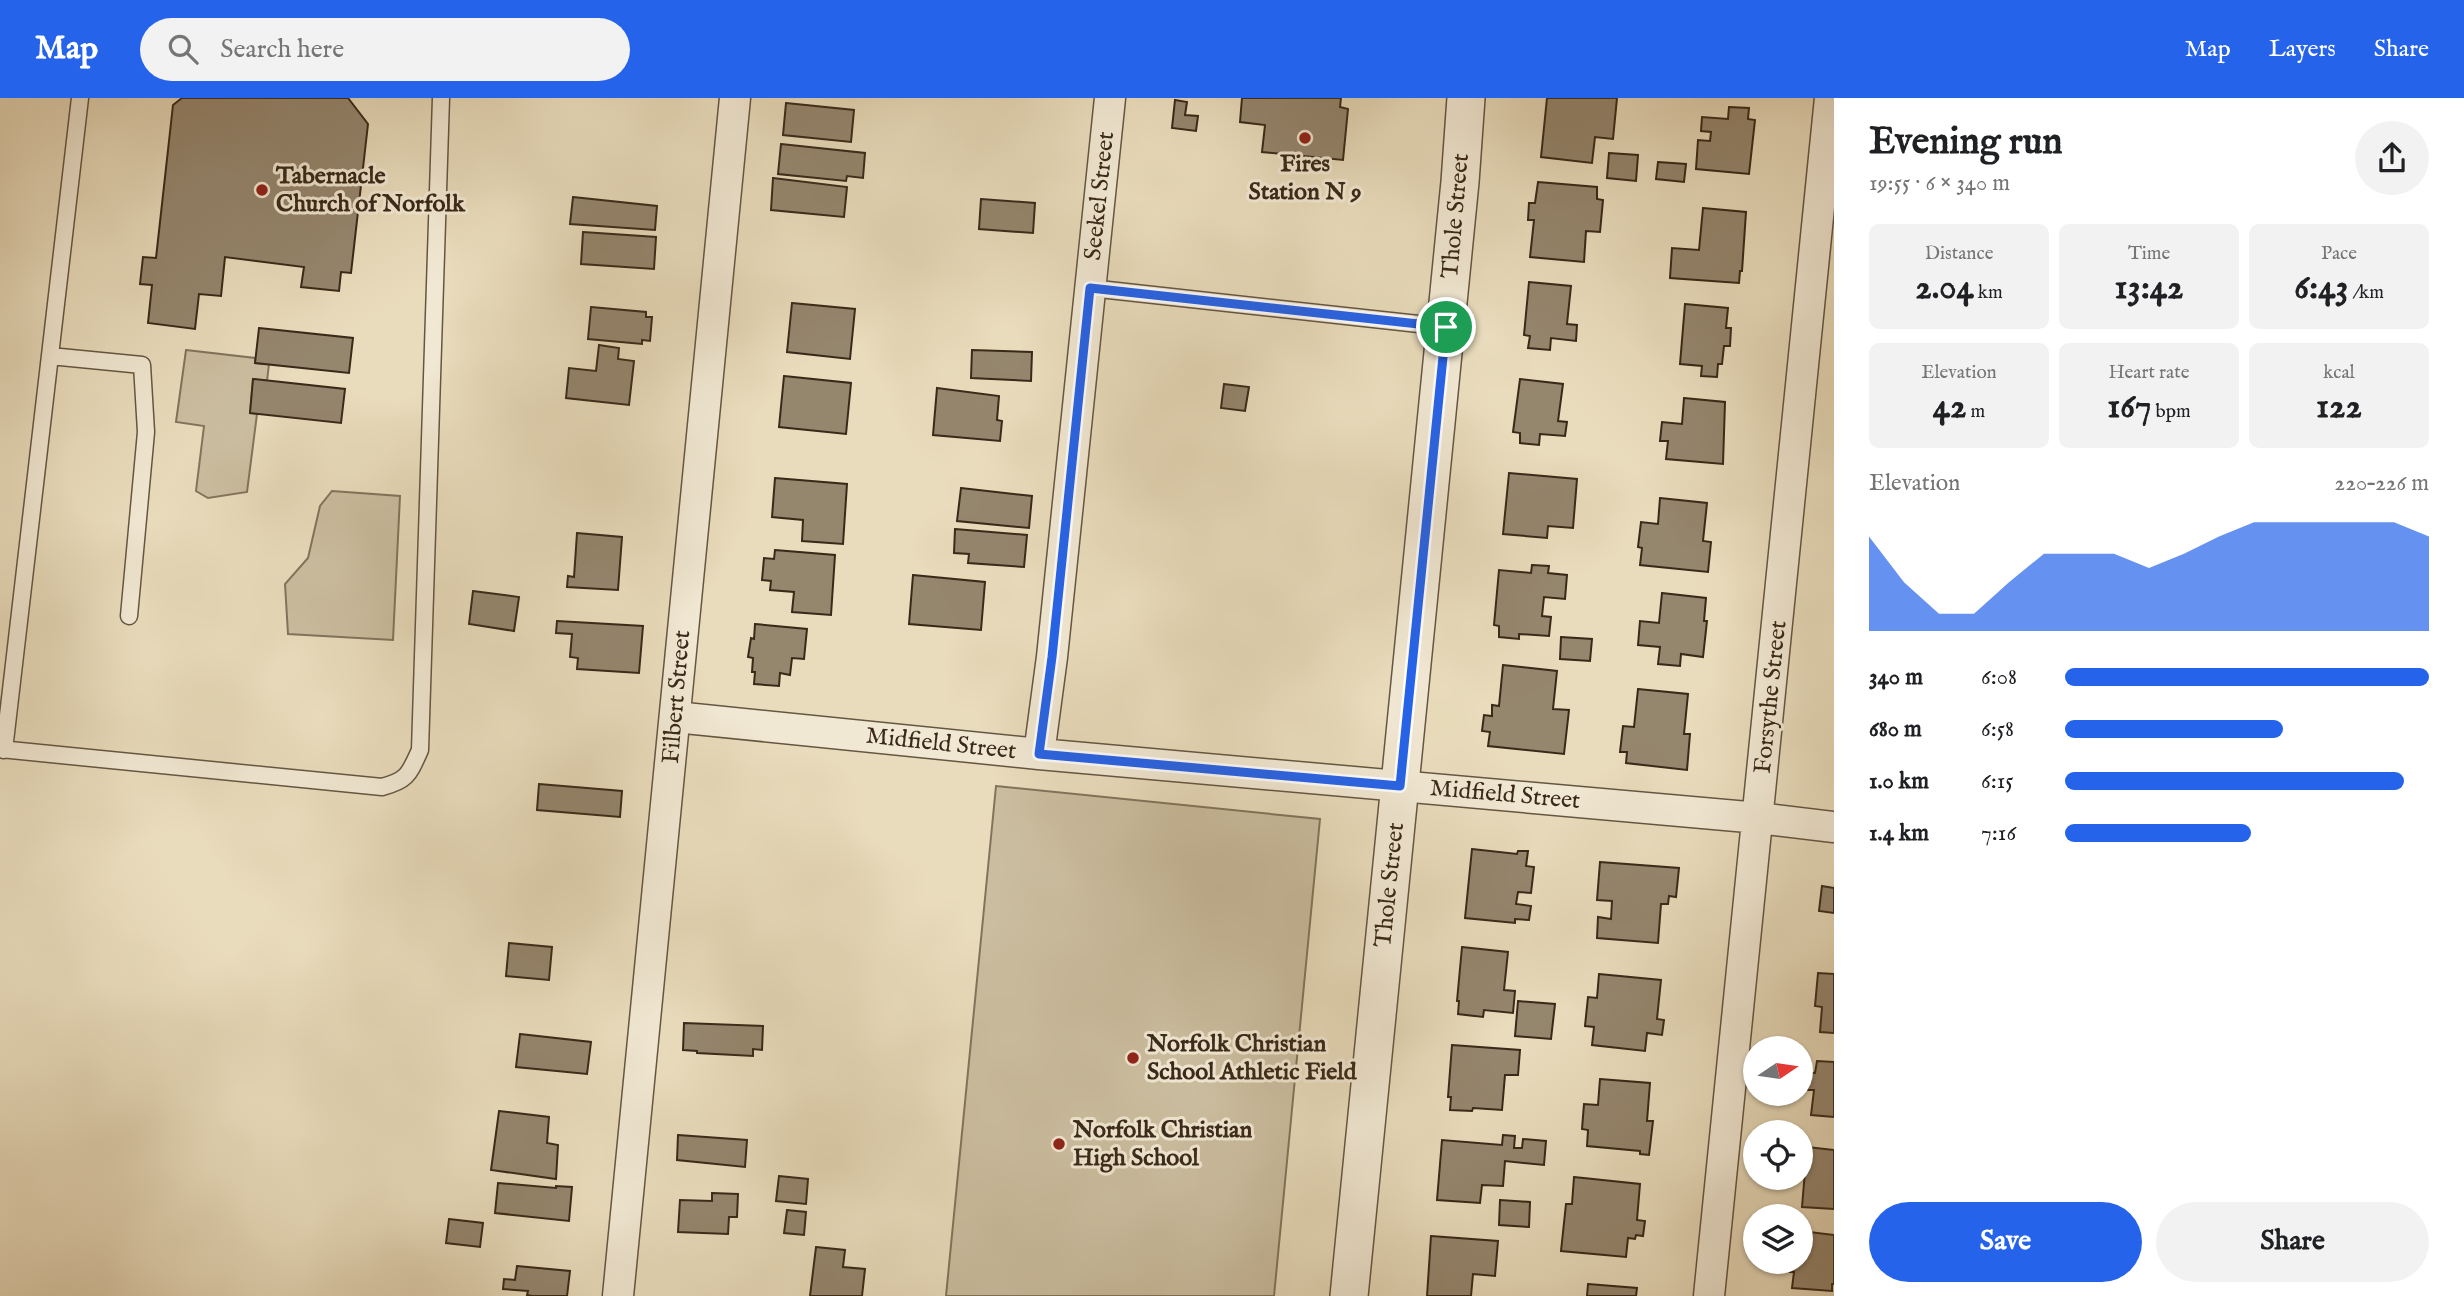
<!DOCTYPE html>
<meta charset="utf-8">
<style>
:root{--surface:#fff;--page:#f2f2f2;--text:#202124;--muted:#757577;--accent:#2563eb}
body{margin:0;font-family:"IM FELL English",serif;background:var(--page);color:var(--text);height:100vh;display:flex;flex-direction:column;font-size:26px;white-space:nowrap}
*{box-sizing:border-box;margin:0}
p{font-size:23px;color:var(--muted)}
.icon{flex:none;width:38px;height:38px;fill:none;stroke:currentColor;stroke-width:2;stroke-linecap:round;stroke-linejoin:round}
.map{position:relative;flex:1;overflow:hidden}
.panel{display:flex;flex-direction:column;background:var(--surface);width:630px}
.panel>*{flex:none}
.needle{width:46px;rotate:77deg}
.fabs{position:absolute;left:1743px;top:938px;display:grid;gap:14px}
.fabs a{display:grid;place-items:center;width:70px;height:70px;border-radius:50%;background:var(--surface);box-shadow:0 2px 5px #0004;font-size:35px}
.pin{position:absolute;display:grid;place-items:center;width:60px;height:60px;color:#fff;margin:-30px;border:4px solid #fff;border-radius:50%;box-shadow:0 2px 7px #0007}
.round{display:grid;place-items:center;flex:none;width:74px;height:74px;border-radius:37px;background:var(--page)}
.overview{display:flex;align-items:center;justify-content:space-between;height:119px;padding:0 35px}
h1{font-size:38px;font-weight:700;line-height:52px}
.metrics{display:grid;grid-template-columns:repeat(3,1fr);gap:10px;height:119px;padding:7px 35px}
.metrics div{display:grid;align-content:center;border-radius:10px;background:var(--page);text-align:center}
.metrics b{font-size:35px;font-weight:700}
.metrics small{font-size:19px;font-weight:400}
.metrics p{font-size:19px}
.chart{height:196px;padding:14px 35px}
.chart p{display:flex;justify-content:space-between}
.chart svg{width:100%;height:126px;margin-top:7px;fill:var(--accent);opacity:.7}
.button{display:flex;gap:14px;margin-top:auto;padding:14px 35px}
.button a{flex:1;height:80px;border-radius:42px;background:var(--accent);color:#fff;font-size:28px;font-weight:700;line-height:80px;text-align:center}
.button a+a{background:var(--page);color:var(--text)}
ul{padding:0 35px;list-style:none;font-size:23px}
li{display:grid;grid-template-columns:112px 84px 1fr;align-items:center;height:52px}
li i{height:18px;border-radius:9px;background:var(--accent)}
header{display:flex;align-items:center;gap:42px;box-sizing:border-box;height:98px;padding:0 35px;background:var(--accent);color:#fff}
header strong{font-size:33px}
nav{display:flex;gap:38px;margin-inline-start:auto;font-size:24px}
.search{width:490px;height:63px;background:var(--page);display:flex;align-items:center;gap:18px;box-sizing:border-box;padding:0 24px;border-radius:38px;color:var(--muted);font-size:26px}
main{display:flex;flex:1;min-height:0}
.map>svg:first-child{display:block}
.green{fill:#cbbea0;stroke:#82745c;stroke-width:2}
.building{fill:#95866e;stroke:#392919;stroke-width:2}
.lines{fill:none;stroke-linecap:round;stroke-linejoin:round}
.service-casing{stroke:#655642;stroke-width:19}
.minor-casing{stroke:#655642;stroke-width:33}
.tertiary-casing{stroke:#655642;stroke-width:40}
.service{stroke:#f1e8d3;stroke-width:16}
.minor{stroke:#f1e8d3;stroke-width:30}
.tertiary{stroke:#f1e8d3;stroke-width:37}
.route-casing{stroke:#fff;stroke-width:14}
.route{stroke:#2563eb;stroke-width:9}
.poi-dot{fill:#8f2418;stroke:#f1e8d3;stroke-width:2.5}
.labels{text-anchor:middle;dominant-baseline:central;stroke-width:6;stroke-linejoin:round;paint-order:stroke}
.poi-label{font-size:24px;font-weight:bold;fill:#392919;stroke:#f1e8d3;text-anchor:start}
.street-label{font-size:24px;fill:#392919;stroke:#f1e8d3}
</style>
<header>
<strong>Map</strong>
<div class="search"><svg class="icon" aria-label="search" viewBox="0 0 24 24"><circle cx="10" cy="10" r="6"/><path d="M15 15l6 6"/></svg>Search here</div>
<nav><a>Map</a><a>Layers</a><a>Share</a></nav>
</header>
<main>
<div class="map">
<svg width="1834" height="1198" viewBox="0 0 1834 1198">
<rect width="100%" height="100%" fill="#e9dcbc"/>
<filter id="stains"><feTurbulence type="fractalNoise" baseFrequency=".00286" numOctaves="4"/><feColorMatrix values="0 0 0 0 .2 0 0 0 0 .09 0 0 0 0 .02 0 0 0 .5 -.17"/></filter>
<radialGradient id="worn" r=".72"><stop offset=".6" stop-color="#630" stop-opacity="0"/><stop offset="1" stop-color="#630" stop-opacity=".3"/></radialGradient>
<path class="green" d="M 186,252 L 255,260 L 255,265 L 269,266 L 267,283 L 253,281 L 250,315 L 257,316 L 247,394 L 208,400 L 196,393 L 204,328 L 176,324 Z
M 332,393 L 400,398 L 393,542 L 288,536 L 285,486 L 308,460 L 320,408 Z
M 996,688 L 1320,721 L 1274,1198 L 946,1198 Z"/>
<path class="building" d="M 182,0 L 348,0 L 368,26 L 351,175 L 341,174 L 339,193 L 301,189 L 304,169 L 225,159 L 221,198 L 199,196 L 195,231 L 148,225 L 152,187 L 140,186 L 143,159 L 156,160 L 173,7 Z
M 1242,0 L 1341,0 L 1340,9 L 1348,11 L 1343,62 L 1262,54 L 1265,27 L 1240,24 Z
M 1547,0 L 1617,0 L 1613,41 L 1595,39 L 1592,65 L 1541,59 Z
M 1175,2 L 1187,4 L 1185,17 L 1198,18 L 1196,33 L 1172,30 Z
M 786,5 L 854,12 L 851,44 L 783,37 Z
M 1729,9 L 1749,10 L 1748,21 L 1755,22 L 1749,76 L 1696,71 L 1698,42 L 1710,43 L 1711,34 L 1701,33 L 1702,19 L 1728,21 Z
M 781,46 L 865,55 L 863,80 L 847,78 L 846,83 L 778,76 Z
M 1609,55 L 1638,57 L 1636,83 L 1607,80 Z
M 1658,64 L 1686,66 L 1684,84 L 1656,81 Z
M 773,80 L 847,89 L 844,119 L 771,112 Z
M 1538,84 L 1597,89 L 1597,101 L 1603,102 L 1600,134 L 1586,133 L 1584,164 L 1530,159 L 1534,122 L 1528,122 L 1529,105 L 1535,105 Z
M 573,99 L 657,108 L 655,132 L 570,126 Z
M 981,101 L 1035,105 L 1033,135 L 979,131 Z
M 1703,110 L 1746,114 L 1742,173 L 1740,173 L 1739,185 L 1670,180 L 1672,150 L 1699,152 Z
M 583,134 L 656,139 L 654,171 L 581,166 Z
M 1529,184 L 1571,188 L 1567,226 L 1577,227 L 1576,243 L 1551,240 L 1550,252 L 1528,250 L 1530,238 L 1524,237 Z
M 792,205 L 855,211 L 850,261 L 787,254 Z
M 1685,206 L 1728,210 L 1726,230 L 1731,230 L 1730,248 L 1724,248 L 1722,266 L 1718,266 L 1717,279 L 1701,278 L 1702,268 L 1680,266 Z
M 591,209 L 646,214 L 646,219 L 652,219 L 650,243 L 642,242 L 642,246 L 588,241 Z
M 259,230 L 353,240 L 349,275 L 255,265 Z
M 599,247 L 619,250 L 618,261 L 634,263 L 629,307 L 566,300 L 569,270 L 596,273 Z
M 972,252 L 1032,254 L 1031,283 L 971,280 Z
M 784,278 L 851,285 L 846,336 L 779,329 Z
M 253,281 L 345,291 L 341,325 L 250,315 Z
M 1520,281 L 1563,286 L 1558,323 L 1567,324 L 1565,338 L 1540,336 L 1539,347 L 1520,345 L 1520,335 L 1513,334 Z
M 1224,286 L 1249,289 L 1245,313 L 1221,310 Z
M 937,290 L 999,298 L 997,322 L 1002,323 L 1000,343 L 933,337 Z
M 1684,300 L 1725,304 L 1723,366 L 1666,361 L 1668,343 L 1660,343 L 1662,324 L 1682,326 Z
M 1509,375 L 1577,381 L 1573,430 L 1548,428 L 1547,440 L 1503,436 Z
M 775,380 L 847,386 L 843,446 L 802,443 L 803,422 L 772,419 Z
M 961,390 L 1032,398 L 1029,430 L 957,423 Z
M 1660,400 L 1707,405 L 1703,443 L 1711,444 L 1708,474 L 1640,467 L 1642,450 L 1638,449 L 1641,424 L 1658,426 Z
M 955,431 L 1027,437 L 1024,469 L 968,465 L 969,456 L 954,455 Z
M 577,435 L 622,439 L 618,492 L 567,489 L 568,478 L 574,479 Z
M 775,452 L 835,457 L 831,517 L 792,514 L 794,494 L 770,492 L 771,483 L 762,482 L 764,460 L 774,461 Z
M 1532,467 L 1549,468 L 1548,475 L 1567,477 L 1565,501 L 1544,499 L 1542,518 L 1551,519 L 1549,538 L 1519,536 L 1519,541 L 1499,539 L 1499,528 L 1494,527 L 1499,472 L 1531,475 Z
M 913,477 L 985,484 L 981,532 L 909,526 Z
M 473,493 L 519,499 L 514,533 L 469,526 Z
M 1662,495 L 1706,500 L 1704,523 L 1707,523 L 1703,559 L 1681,556 L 1680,568 L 1658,566 L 1660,549 L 1638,547 L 1640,523 L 1659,525 Z
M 557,523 L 643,528 L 639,575 L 577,571 L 578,560 L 570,559 L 572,536 L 556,535 Z
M 755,526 L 807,531 L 804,561 L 792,560 L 790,577 L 780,575 L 779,588 L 754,586 L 755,574 L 752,574 L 753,560 L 748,559 L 751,540 L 754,541 Z
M 1561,539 L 1592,541 L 1590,563 L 1560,561 Z
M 1503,567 L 1557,573 L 1553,611 L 1569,612 L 1564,656 L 1488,648 L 1490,634 L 1482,633 L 1484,617 L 1492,618 L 1492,607 L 1499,608 Z
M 1638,591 L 1688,596 L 1684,636 L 1690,636 L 1687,672 L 1626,665 L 1627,654 L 1620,654 L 1623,628 L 1634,629 Z
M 539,686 L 622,693 L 620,719 L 537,712 Z
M 1472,751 L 1517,756 L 1518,753 L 1528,753 L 1526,768 L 1534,769 L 1531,795 L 1518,794 L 1516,806 L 1531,808 L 1529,822 L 1515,821 L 1515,825 L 1465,820 Z
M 1600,764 L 1679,770 L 1676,799 L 1669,798 L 1668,806 L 1661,806 L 1658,845 L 1597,840 L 1598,819 L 1611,821 L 1612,803 L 1597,802 Z
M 1822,788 L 1834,790 L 1834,815 L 1819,813 Z
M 509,845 L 552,849 L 549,882 L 506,878 Z
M 1462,849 L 1508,854 L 1504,892 L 1515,893 L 1513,915 L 1484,912 L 1483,919 L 1458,916 L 1459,903 L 1457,903 Z
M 1818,875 L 1834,876 L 1834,935 L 1820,934 L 1822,909 L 1815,908 Z
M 1599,876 L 1661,882 L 1657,921 L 1664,922 L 1662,937 L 1647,935 L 1645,953 L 1592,947 L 1594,929 L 1585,928 L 1588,899 L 1597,900 Z
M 1518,903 L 1555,906 L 1551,941 L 1515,938 Z
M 684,925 L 763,928 L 762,952 L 753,951 L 753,958 L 697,955 L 697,953 L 683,952 Z
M 520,936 L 591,944 L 587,976 L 516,969 Z
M 1452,947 L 1520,952 L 1518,977 L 1505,977 L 1502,1012 L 1473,1010 L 1472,1013 L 1450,1012 L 1451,999 L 1448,999 Z
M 1817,963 L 1834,964 L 1834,1019 L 1811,1017 L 1814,992 L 1805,992 L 1806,974 L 1815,975 Z
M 1600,981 L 1650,985 L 1647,1023 L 1653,1023 L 1649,1057 L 1640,1056 L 1640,1053 L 1587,1048 L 1588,1032 L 1582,1031 L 1584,1006 L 1598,1007 Z
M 499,1013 L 549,1019 L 547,1045 L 558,1047 L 556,1081 L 491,1072 Z
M 678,1037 L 747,1042 L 745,1069 L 677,1062 Z
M 1503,1037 L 1515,1038 L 1514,1050 L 1522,1050 L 1523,1041 L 1546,1043 L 1544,1067 L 1505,1063 L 1503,1088 L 1482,1087 L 1480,1105 L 1437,1102 L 1442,1042 L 1502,1047 Z
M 1807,1049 L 1834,1052 L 1834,1111 L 1802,1109 Z
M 779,1078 L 808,1081 L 806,1106 L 776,1103 Z
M 1574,1079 L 1640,1086 L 1637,1122 L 1645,1123 L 1643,1138 L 1636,1137 L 1635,1141 L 1628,1140 L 1626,1159 L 1561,1153 L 1566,1106 L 1572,1106 Z
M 498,1085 L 556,1090 L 556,1088 L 572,1089 L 569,1123 L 495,1115 Z
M 712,1095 L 738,1096 L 737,1119 L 729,1119 L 728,1136 L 678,1134 L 680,1102 L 712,1103 Z
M 1500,1102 L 1530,1104 L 1529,1129 L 1499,1127 Z
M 787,1112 L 806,1114 L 804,1137 L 784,1135 Z
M 449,1121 L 483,1125 L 480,1149 L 446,1145 Z
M 1801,1133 L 1834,1137 L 1834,1186 L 1832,1186 L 1832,1193 L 1792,1190 L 1794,1174 L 1790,1174 L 1790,1164 L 1801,1164 Z
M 1431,1138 L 1498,1143 L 1495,1178 L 1473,1176 L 1471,1198 L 1427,1198 Z
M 816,1149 L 845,1152 L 843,1169 L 865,1171 L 862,1198 L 810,1198 Z
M 517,1168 L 570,1173 L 567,1198 L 532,1198 L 527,1197 L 528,1193 L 503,1191 L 504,1181 L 515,1182 Z
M 1588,1186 L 1637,1190 L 1636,1198 L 1587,1198 Z"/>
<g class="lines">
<g class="service-casing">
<path id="service" d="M 1090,190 L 1446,229
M 50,258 L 142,267 L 146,334 L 129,518
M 0,651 L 382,689 C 408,682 409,676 420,652 L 441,0
M 4,652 L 80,0"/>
</g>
<g class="minor-casing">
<path id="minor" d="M 675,619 L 1039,656 L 1759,720 L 1834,729
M 1039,656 L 1052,559 L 1110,0
M 618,1198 L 735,0
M 1709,1198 L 1830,0"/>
</g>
<g class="tertiary-casing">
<path id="tertiary" d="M 1349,1198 L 1460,84 L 1466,0"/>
</g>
<use href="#service" class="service"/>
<use href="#minor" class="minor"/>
<use href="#tertiary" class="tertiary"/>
</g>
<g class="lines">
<g class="route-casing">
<path id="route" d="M 1090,190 L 1446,229 L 1400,688 L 1039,656 L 1052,559 Z"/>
</g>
<use href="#route" class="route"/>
</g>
<g class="poi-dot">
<circle cx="1305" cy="40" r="7"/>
<circle cx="262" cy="92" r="7"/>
<circle cx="1133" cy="960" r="7"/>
<circle cx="1059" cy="1046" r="7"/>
</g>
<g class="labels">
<g class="poi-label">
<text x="1305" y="66" text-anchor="middle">Fires<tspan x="1305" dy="28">Station N 9</tspan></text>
<text x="276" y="78">Tabernacle<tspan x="276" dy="28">Church of Norfolk</tspan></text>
<text x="1147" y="946">Norfolk Christian<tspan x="1147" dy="28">School Athletic Field</tspan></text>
<text x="1073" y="1032">Norfolk Christian<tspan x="1073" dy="28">High School</tspan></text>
</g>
<g class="street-label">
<text transform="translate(1100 98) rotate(-84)">Seekel Street</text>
<text transform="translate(1456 118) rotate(-85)">Thole Street</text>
<text transform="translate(677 599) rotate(-85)">Filbert Street</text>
<text transform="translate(1771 599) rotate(-84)">Forsythe Street</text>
<text transform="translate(941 646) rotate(6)">Midfield Street</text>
<text transform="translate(1505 697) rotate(5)">Midfield Street</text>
<text transform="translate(1390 787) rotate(-84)">Thole Street</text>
</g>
</g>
<rect width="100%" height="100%" filter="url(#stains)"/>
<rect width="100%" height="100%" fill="url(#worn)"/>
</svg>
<div class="fabs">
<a><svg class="needle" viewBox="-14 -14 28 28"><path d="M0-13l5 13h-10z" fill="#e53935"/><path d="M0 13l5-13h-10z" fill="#757577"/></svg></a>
<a><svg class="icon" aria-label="locate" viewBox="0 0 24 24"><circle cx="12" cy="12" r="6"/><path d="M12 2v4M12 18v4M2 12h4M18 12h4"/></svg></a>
<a><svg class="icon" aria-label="layers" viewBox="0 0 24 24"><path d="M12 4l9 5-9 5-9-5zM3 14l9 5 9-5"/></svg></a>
</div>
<div class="pin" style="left:1446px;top:229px;background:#1e9e55"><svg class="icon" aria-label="arrive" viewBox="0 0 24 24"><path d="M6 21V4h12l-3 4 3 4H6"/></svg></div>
</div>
<section class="panel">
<div class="overview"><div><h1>Evening run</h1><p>19:55 · 6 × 340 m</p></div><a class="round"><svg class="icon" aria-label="share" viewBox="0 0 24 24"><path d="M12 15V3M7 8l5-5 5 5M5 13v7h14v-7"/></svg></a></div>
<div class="metrics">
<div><p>Distance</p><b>2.04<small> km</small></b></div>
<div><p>Time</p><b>13:42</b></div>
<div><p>Pace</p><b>6:43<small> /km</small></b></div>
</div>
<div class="metrics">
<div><p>Elevation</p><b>42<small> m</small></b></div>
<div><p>Heart rate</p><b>167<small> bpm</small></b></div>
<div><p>kcal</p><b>122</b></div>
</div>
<div class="chart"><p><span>Elevation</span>220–226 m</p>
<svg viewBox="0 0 160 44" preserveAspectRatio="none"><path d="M0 44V11L10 27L20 38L30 38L40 27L50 17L60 17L70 17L80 22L90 17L100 11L110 6L120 6L130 6L140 6L150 6L160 11V44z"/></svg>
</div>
<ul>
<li><b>340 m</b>6:08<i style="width:100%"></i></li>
<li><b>680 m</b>6:58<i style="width:60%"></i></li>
<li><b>1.0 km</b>6:15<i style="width:93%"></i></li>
<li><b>1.4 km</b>7:16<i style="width:51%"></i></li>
</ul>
<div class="button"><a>Save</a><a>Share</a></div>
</section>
</main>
